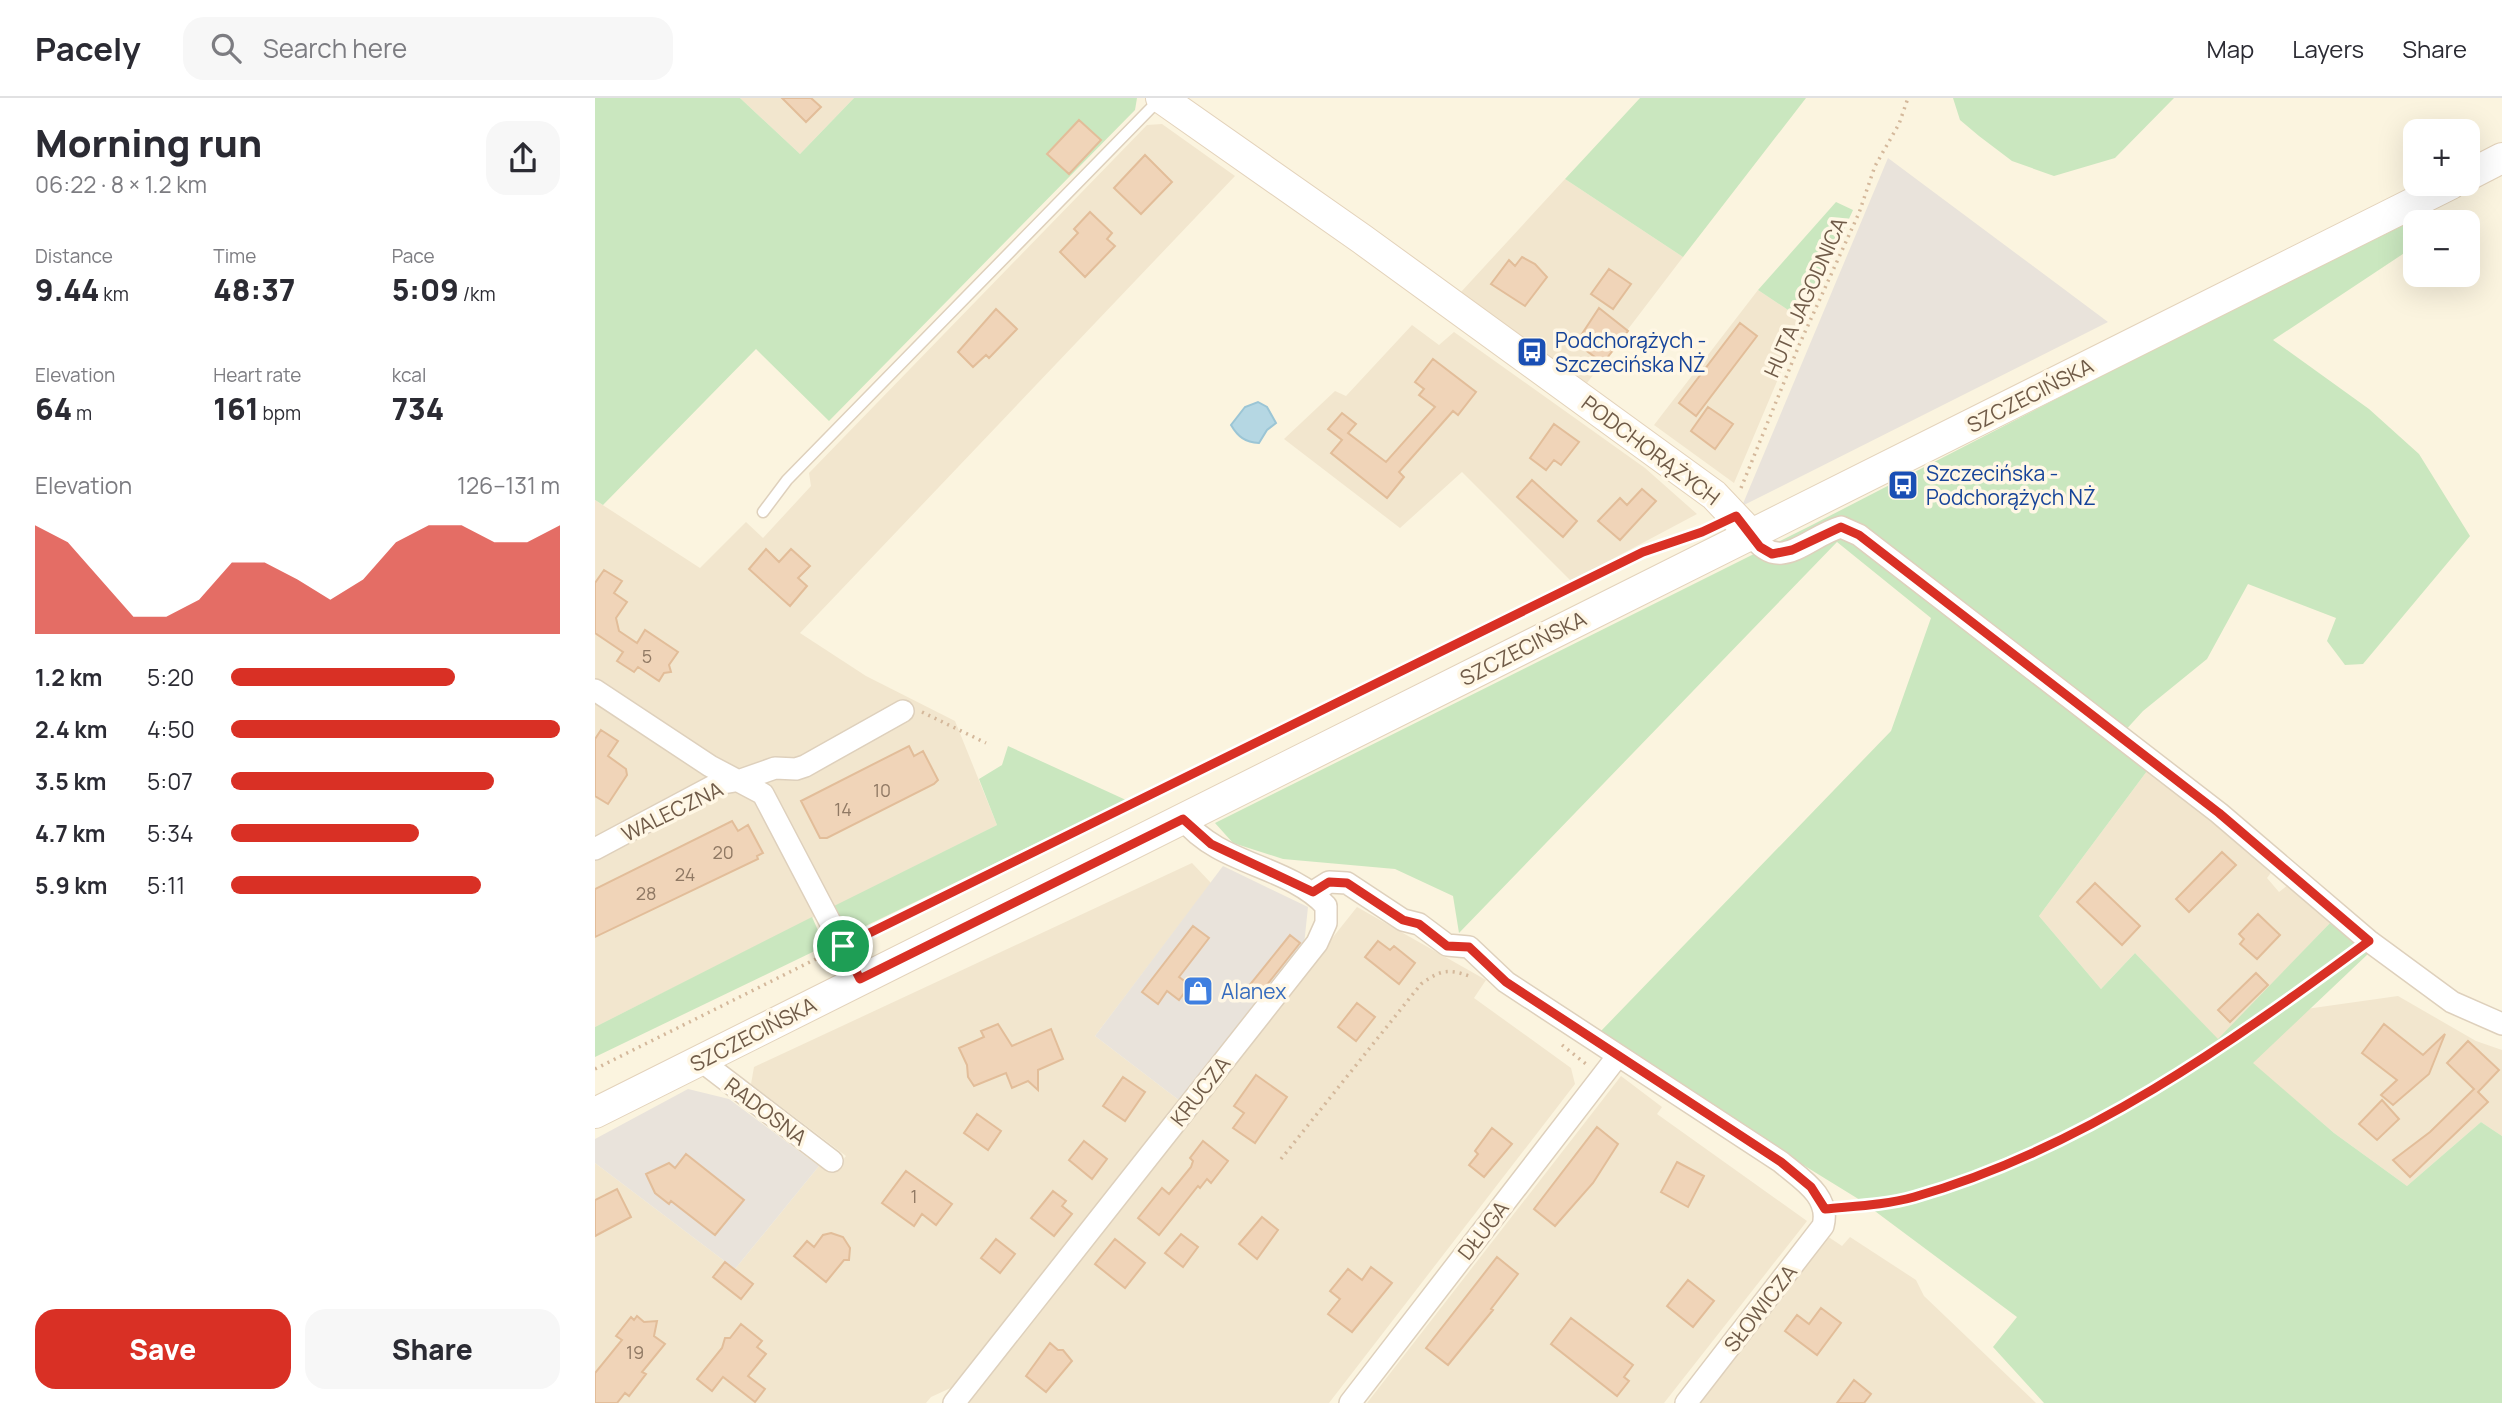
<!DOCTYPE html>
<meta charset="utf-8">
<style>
:root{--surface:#fff;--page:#f7f7f7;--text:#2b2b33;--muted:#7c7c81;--line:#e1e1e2;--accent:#d93025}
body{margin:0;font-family:Manrope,sans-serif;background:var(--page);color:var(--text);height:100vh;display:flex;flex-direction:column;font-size:26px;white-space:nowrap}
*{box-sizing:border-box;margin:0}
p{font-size:23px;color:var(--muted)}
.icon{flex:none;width:38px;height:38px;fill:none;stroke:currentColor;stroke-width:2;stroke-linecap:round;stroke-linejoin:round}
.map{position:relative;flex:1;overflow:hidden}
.side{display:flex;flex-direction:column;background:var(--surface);width:595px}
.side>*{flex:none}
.buttons{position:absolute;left:1808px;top:21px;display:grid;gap:14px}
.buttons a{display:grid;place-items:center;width:77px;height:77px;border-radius:14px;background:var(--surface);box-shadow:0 7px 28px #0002;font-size:35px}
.pin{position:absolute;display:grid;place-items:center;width:60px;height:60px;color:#fff;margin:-30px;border:4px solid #fff;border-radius:50%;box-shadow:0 2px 7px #0007}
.round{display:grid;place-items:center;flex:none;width:74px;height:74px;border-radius:21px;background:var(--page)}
.head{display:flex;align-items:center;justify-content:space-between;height:119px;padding:0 35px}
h1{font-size:38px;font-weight:800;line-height:52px}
.metrics{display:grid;grid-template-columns:repeat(3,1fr);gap:10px;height:119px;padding:7px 35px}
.metrics div{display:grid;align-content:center}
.metrics b{font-size:30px;font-weight:800}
.metrics small{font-size:19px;font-weight:400}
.metrics p{font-size:19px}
.chart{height:196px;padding:14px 35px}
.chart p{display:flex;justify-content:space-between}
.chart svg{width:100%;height:126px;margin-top:7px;fill:var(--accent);opacity:.7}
.action{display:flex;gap:14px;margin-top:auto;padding:14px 35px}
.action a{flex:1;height:80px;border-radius:21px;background:var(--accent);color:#fff;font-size:28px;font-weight:800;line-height:80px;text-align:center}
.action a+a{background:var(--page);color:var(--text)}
ul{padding:0 35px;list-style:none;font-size:23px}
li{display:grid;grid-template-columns:112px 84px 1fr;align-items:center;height:52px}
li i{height:18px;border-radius:9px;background:var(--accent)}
header{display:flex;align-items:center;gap:42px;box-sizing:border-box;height:98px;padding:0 35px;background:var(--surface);border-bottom:2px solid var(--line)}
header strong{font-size:33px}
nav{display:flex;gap:38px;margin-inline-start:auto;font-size:24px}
.search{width:490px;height:63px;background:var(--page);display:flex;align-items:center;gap:18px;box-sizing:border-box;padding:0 24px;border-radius:21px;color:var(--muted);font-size:26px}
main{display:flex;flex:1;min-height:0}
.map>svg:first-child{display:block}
.residential{fill:#f2e6ce}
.industrial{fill:#e9e3db}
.green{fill:#cae7bf}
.water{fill:#b5d7e3;stroke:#9bc5d5;stroke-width:2}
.building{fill:#f0d4b8;stroke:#e2bd99;stroke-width:2}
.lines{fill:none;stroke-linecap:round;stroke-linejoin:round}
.lane-casing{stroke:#ded0bc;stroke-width:13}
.street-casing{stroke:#ded0bc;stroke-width:24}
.secondary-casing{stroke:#e3d2ba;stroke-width:32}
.path{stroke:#d4b89b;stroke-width:3.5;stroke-dasharray:2 5;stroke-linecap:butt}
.lane{stroke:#fff;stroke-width:10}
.street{stroke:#fff;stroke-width:21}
.secondary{stroke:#fff;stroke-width:30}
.route-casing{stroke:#fff;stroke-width:14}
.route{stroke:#d93025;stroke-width:9}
.labels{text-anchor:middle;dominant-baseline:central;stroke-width:7;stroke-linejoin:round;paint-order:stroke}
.number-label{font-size:18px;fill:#907964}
.street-label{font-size:21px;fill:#705b48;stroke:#fff7e5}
.transit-label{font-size:21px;fill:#164399;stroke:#fff7e5;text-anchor:start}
.shop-label{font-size:21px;fill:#366cbe;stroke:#fff7e5;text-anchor:start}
</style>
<header>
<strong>Pacely</strong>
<div class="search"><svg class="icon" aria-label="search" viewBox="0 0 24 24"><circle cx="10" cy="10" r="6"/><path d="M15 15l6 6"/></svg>Search here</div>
<nav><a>Map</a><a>Layers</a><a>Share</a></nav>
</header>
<main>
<section class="side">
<div class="head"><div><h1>Morning run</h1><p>06:22 · 8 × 1.2 km</p></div><a class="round"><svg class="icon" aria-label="share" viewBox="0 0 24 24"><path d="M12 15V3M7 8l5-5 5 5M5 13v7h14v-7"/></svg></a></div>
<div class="metrics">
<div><p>Distance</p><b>9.44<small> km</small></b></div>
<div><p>Time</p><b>48:37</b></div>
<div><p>Pace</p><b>5:09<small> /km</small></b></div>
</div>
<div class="metrics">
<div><p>Elevation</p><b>64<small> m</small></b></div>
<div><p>Heart rate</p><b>161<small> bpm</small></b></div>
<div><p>kcal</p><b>734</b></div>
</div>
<div class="chart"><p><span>Elevation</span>126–131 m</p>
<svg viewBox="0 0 160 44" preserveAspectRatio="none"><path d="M0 44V6L10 12L20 25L30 38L40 38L50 32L60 19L70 19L80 25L90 32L100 25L110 12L120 6L130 6L140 12L150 12L160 6V44z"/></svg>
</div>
<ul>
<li><b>1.2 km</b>5:20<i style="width:68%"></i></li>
<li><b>2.4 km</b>4:50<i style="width:100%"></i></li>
<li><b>3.5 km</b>5:07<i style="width:80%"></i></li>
<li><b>4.7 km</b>5:34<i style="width:57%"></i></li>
<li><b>5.9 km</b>5:11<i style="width:76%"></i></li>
</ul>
<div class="action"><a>Save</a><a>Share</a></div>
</section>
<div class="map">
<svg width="1907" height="1305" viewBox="0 0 1907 1305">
<rect width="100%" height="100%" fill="#fbf4df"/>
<path class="residential" d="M 145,0 L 259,0 L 205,56 Z
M 567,26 L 640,78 L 205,535 L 271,578 L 360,623 L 402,727 L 0,929 L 0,402 L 105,470 L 151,424 L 168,440 L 216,388 L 214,375 L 552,27 Z
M 970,81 L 1088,159 L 992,285 L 866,194 Z
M 1163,192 L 1208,222 L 1139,385 L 1059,327 Z
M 817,227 L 844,247 L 859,234 L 1050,370 L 1102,416 L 976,483 L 867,374 L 805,430 L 689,341 L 740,293 L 751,298 Z
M 1552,673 L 1622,723 L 1678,772 L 1672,780 L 1684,794 L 1693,787 L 1735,825 L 1623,942 L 1540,855 L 1506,891 L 1444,818 Z
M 597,765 L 616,785 L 500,938 L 585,1003 L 360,1288 L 336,1299 L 331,1305 L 0,1305 L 0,1065 L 140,1171 L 224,1068 L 239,1073 L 251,1058 L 156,986 L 159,969 Z
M 762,809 L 891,882 L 879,900 L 976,970 L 980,986 L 734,1305 L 367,1305 Z
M 1803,898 L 1881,943 L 1907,952 L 1907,1038 L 1886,1024 L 1812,1088 L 1739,1035 L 1657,965 L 1711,911 Z
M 1026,978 L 1067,1009 L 1062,1016 L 1212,1123 L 1069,1305 L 772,1305 Z
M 1232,1138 L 1247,1148 L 1255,1139 L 1321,1182 L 1329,1198 L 1441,1305 L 1103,1305 Z"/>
<path class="industrial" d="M 1293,60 L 1513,224 L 1147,408 Z
M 628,768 L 713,809 L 709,847 L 585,1003 L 500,938 Z
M 93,991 L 134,1001 L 224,1068 L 140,1171 L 0,1065 L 0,1041 Z"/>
<path class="green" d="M 0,0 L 145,0 L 205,56 L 259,0 L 542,0 L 540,12 L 234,323 L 161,251 L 8,407 L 0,402 Z
M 1045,0 L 1211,0 L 1088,159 L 970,81 Z
M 1358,0 L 1579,0 L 1520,60 L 1459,78 L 1417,63 L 1384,38 L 1365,22 Z
M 1241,104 L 1258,112 L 1208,222 L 1163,192 Z
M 1824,114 L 1828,124 L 1820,124 L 1820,148 L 1678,242 L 1774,311 L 1824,356 L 1875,438 L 1768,566 L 1750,567 L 1732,543 L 1741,520 L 1653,486 L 1612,561 L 1548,613 L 1517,647 L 1552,673 L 1444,818 L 1506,891 L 1540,855 L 1623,941 L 1735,825 L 1774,855 L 1658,965 L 1739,1035 L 1812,1088 L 1886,1024 L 1907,1038 L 1907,1305 L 1449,1305 L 1398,1249 L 1422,1219 L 1265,1102 L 1085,991 L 1005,934 L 1296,633 L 1336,520 L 1242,444 L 864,835 L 858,798 L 800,771 L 688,761 L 638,745 L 620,725 L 1217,427 Z
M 413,648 L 531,702 L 252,837 L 239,808 L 402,727 L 384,681 L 407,667 Z
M 217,819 L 230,848 L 0,959 L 0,929 Z"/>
<path class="water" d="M 663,304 L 672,309 L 681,325 L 672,332 L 664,345 C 650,344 643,339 636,327 L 650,309 Z"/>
<path class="building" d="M 187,0 L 216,0 L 226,9 L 211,24 Z
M 484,22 L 506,42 L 474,76 L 452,56 Z
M 550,57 L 577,84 L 546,116 L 519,90 Z
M 495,114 L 517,135 L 512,141 L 520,148 L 490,179 L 465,154 L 483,135 L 479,131 Z
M 927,159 L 940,166 L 952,179 L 930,208 L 896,186 L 914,162 L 920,168 Z
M 1014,171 L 1036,186 L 1018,211 L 996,196 Z
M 1004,210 L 1033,233 L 1008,265 L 981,245 Z
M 401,211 L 422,231 L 394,260 L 391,257 L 378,269 L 363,254 Z
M 1145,225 L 1162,238 L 1101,318 L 1084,305 Z
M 838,261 L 881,294 L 863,317 L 858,313 L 804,374 L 809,379 L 792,400 L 736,355 L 747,342 L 733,331 L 747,315 L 761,326 L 753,335 L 791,364 L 840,309 L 824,297 L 829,291 L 820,284 Z
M 1113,309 L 1138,326 L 1120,351 L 1096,333 Z
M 959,326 L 984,344 L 966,367 L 959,362 L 951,372 L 935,360 Z
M 937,382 L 982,423 L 968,439 L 922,399 Z
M 1047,391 L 1061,403 L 1025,442 L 1003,423 L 1025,400 L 1032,407 Z
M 171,451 L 184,464 L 196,451 L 215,468 L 203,480 L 212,488 L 195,508 L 154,471 Z
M 9,472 L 27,483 L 19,495 L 32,504 L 21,520 L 24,533 L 42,545 L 50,532 L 83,554 L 74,567 L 76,574 L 69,575 L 64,583 L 43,569 L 39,574 L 22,563 L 28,554 L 0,535 L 0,485 Z
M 6,632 L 23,643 L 13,658 L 31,671 L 32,677 L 13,706 L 0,698 L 0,641 Z
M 314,648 L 319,658 L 328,653 L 343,682 L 339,686 L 232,740 L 225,740 L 206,703 Z
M 137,723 L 143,733 L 153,727 L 168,755 L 162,758 L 163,761 L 0,839 L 0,791 Z
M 1627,754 L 1641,767 L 1594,814 L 1581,801 Z
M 1500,785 L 1545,828 L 1527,847 L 1482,804 Z
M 1663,816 L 1685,837 L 1662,861 L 1645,846 L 1649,841 L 1644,836 Z
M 598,828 L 614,840 L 584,879 L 595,887 L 584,902 L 572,893 L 563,906 L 547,894 Z
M 695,837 L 705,845 L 660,902 L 649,894 Z
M 783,843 L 795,852 L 799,848 L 820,865 L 804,886 L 770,859 Z
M 1661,875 L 1673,887 L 1635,924 L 1623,912 Z
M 762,905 L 780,919 L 761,943 L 743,929 Z
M 403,926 L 417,948 L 456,931 L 468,961 L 443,972 L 443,992 L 433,983 L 417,990 L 411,975 L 379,988 L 373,979 L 372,967 L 364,950 L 389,939 L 386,933 Z
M 1789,926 L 1828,957 L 1850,936 L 1834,976 L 1798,1007 L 1786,997 L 1802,982 L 1767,955 Z
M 1873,943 L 1904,972 L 1883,994 L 1893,1004 L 1815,1079 L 1798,1062 L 1835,1034 L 1879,991 L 1852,965 Z
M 661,977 L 692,999 L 660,1045 L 638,1030 L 649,1015 L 639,1008 Z
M 528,979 L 550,994 L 530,1023 L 508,1008 Z
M 1787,1002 L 1804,1021 L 1782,1042 L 1764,1026 Z
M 382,1016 L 406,1033 L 393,1052 L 369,1035 Z
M 1002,1029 L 1023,1046 L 998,1085 L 960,1128 L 939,1111 Z
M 897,1030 L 917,1046 L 889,1079 L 874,1067 L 883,1056 L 880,1053 Z
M 489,1043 L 512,1061 L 497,1081 L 474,1062 Z
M 608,1043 L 633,1063 L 616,1085 L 612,1081 L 605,1090 L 603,1088 L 564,1137 L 543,1120 L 567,1090 L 574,1096 L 596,1069 L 598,1063 L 595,1060 Z
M 91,1056 L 149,1102 L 120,1137 L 76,1103 L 74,1106 L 60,1095 L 51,1076 L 74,1065 L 80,1070 Z
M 1082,1064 L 1109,1078 L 1093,1109 L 1066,1094 Z
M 311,1073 L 357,1106 L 341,1127 L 327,1116 L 319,1128 L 287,1105 Z
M 22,1091 L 36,1119 L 0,1138 L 0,1102 Z
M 458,1093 L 471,1103 L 467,1108 L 477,1116 L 459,1138 L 436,1120 Z
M 667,1119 L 683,1132 L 662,1161 L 644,1146 Z
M 236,1135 L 248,1139 L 255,1150 L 254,1162 L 249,1162 L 231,1184 L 199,1158 L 212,1143 L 219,1149 L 228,1137 Z
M 586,1136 L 603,1149 L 588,1169 L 570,1155 Z
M 401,1141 L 420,1156 L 405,1175 L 386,1160 Z
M 520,1141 L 550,1165 L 530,1190 L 500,1166 Z
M 902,1159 L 923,1176 L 896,1211 L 898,1212 L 853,1267 L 831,1250 Z
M 130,1164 L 158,1186 L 146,1201 L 118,1179 Z
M 776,1169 L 797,1185 L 757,1234 L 733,1216 L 745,1201 L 735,1193 L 753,1171 L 767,1182 Z
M 1093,1182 L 1119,1203 L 1098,1229 L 1072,1208 Z
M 1226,1210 L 1246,1225 L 1222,1257 L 1190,1233 L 1202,1217 L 1214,1226 Z
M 42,1218 L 49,1224 L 62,1223 L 59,1238 L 70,1246 L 47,1274 L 51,1276 L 34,1298 L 30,1295 L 22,1305 L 0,1305 L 0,1275 L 27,1242 L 21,1238 L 36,1219 L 39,1222 Z
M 976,1220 L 1038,1267 L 1029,1279 L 1034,1283 L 1022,1298 L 956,1246 Z
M 146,1226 L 167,1243 L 162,1249 L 171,1256 L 153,1278 L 170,1291 L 160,1304 L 128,1279 L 117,1293 L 102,1281 L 127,1250 L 130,1240 L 135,1240 Z
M 455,1245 L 463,1252 L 468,1252 L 477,1263 L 451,1294 L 431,1278 Z
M 1259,1282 L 1276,1296 L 1269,1305 L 1242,1305 Z"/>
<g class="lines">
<g class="lane-casing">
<path id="lane" d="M 168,414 L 192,382 L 556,10 L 568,3"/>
</g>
<g class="street-casing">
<path id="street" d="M 1155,435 C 1184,479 1211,439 1246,429 L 1264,437 L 1624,715 L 1774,843 L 1857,904 L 1907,926
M 0,592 L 115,668 L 168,696 L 265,881
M 0,751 L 122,686 L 146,682 L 180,670 L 201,671 L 210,668 L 308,613
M 718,794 L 734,784 L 752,785 L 808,822 L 824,826 L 852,847 L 874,849 L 911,884 L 1186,1064 C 1206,1081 1236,1098 1228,1128 L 1091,1305
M 105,962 L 237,1063
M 359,1305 L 722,845 L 731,825 L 731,808 C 693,767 624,767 588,721
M 755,1305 L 1022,959"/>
</g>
<g class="secondary-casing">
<path id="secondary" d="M 566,0 L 767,141 L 1119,397 L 1155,435
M 1872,78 L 1907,60
M 0,1015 L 1856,86"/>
</g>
<path class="path" d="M 1146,390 L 1205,245 L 1264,115 L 1280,68 L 1304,26 L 1313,0
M 327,614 L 391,645
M 266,839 L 1048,454 L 1087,441
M 967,947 L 991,966
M 0,971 L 231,856
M 686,1061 L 826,886 C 844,873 852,870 874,878
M 1249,1109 L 1319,1099 L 1394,1071 L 1493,1028 L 1624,953 L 1759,854"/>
<use href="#lane" class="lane"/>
<use href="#street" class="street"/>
<use href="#secondary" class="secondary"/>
</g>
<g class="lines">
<g class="route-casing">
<path id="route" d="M 1141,418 L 1165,449 L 1177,456 L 1197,452 L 1246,429 L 1264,437 L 1624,715 L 1774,843 C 1636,945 1488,1051 1319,1099 C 1290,1107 1260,1108 1230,1111 L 1216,1089 L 1186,1064 L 911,884 L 874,849 L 852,848 L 824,826 L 808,822 L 752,785 L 734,784 L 718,794 L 616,746 L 588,721 L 265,881 L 248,848 L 1048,454 L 1107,434 Z"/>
</g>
<use href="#route" class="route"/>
</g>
<defs>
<g id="bus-square" transform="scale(1.575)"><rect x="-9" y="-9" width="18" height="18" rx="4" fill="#1a4fb4" stroke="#fff7e5"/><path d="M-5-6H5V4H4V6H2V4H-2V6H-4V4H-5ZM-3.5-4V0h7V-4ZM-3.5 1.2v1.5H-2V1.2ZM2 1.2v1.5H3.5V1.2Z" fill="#fff"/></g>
<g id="shop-square" transform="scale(1.575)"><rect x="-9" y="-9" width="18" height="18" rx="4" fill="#3f7fe0" stroke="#fff7e5"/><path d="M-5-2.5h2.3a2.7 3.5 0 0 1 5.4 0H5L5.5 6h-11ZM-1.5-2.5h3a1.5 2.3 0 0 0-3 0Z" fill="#fff"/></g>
</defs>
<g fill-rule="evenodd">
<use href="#bus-square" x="937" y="254"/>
<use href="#bus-square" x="1308" y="387"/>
<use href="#shop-square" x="603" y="893"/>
</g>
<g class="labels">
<g class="number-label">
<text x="52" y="558">5</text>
<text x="287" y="692">10</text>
<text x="248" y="711">14</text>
<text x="128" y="754">20</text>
<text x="90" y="776">24</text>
<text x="51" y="795">28</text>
<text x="319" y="1098">1</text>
<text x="40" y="1254">19</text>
</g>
<g class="street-label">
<text transform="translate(1210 199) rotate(-66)">HUTA JAGODNICA</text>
<text transform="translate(1435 297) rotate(-27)">SZCZECIŃSKA</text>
<text transform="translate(1056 352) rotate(37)">PODCHORĄŻYCH</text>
<text transform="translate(928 550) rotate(-27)">SZCZECIŃSKA</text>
<text transform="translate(77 713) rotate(-26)">WALECZNA</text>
<text transform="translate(158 936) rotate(-27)">SZCZECIŃSKA</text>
<text transform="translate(605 993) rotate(-52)">KRUCZA</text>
<text transform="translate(171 1013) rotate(37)">RADOSNA</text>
<text transform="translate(888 1132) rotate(-52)">DŁUGA</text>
<text transform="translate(1165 1210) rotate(-52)">SŁOWICZA</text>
</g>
<g class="transit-label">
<text x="960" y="242">Podchorążych -<tspan x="960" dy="24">Szczecińska NŻ</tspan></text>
<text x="1331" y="375">Szczecińska -<tspan x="1331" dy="24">Podchorążych NŻ</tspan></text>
</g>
<g class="shop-label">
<text x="626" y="893">Alanex</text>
</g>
</g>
</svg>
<div class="buttons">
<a>+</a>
<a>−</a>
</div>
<div class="pin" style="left:248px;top:848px;background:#1e9e55"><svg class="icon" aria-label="arrive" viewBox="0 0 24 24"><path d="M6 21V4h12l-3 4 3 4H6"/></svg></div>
</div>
</main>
